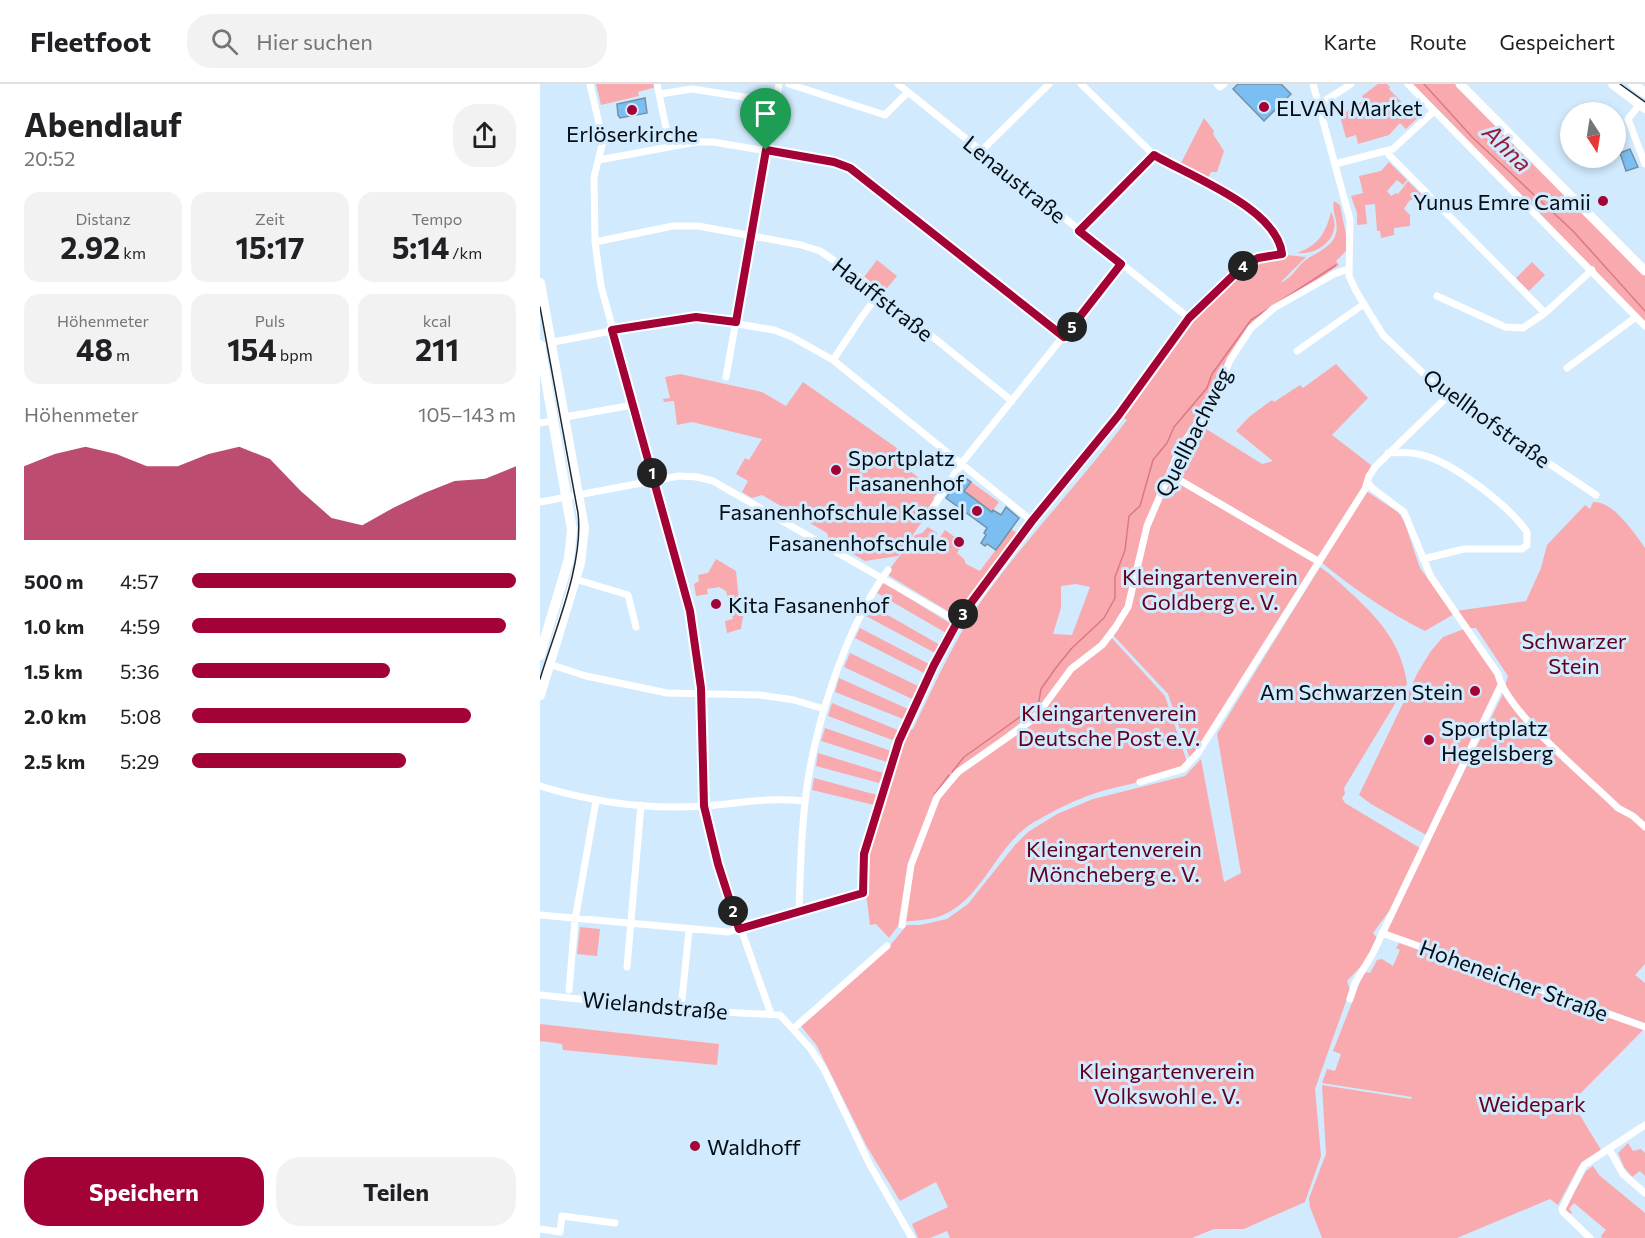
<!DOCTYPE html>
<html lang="de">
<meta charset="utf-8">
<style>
:root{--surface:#fff;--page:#f2f2f2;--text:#202124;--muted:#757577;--line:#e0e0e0;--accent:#a20235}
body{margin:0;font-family:Commissioner,sans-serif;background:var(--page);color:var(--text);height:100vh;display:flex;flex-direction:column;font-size:22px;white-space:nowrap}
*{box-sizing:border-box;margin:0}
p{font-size:20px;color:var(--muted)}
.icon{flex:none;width:33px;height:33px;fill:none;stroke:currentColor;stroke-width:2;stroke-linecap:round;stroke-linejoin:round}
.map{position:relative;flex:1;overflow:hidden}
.side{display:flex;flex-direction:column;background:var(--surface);width:540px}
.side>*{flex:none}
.needle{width:39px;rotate:168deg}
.fabs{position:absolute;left:1020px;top:18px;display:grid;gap:12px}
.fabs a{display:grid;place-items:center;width:66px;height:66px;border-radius:50%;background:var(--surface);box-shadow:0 3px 9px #0003;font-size:30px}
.pin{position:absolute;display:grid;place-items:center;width:51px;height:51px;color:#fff;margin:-62px -26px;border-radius:50% 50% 50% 0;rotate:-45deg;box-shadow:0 0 6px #0007}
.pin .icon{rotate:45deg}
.km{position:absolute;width:30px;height:30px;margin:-15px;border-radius:50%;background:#222;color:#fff;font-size:16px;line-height:30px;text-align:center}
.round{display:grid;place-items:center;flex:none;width:63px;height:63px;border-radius:24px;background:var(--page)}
.overview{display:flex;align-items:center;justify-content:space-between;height:102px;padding:0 24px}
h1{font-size:33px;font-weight:700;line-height:45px}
.metrics{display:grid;grid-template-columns:repeat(3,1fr);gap:9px;height:102px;padding:6px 24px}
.metrics div{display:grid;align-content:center;border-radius:15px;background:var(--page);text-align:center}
.metrics b{font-size:30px;font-weight:700}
.metrics small{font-size:16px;font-weight:400}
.metrics p{font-size:16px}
.chart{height:168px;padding:12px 24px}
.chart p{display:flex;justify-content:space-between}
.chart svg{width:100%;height:108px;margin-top:6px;fill:var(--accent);opacity:.7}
.button{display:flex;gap:12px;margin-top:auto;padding:12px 24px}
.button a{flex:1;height:69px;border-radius:24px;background:var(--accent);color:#fff;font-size:24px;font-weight:700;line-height:69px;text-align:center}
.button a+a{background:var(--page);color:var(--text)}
ul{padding:0 24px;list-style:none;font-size:20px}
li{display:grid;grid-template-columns:96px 72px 1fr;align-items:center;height:45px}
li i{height:15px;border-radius:8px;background:var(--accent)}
header{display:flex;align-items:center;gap:36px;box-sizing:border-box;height:84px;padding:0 30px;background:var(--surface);border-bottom:2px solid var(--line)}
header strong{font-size:28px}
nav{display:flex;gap:33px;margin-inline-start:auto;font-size:21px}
.search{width:420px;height:54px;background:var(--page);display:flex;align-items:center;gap:15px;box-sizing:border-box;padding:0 21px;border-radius:24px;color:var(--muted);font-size:22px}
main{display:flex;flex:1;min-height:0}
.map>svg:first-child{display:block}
.green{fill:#f8aaaf;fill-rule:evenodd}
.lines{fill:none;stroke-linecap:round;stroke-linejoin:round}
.stream{stroke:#dc7882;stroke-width:1.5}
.building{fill:#7bbef1;stroke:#7590a6;stroke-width:1.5}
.street{stroke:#fff;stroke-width:7}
.secondary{stroke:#fff;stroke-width:9}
.primary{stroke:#fff;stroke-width:10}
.tram{stroke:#1e2831;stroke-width:1.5}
.route-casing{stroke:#fff;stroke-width:12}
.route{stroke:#a20235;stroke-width:8}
.poi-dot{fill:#a20235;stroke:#d2eafd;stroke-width:2}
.labels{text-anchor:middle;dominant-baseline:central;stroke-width:6;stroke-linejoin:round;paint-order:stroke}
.poi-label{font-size:22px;fill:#040d14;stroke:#d2eafd;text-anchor:start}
.street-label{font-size:22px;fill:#040d14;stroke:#d2eafd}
.park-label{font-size:22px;fill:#60001c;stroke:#d2eafd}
.water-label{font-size:24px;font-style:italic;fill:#961e38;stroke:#d2eafd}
</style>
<header>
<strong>Fleetfoot</strong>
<div class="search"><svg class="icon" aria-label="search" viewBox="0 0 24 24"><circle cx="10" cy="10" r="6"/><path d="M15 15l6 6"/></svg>Hier suchen</div>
<nav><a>Karte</a><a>Route</a><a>Gespeichert</a></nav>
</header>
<main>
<section class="side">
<div class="overview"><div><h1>Abendlauf</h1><p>20:52</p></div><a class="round"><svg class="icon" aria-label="share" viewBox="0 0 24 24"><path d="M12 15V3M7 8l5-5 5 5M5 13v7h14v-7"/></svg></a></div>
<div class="metrics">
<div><p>Distanz</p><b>2.92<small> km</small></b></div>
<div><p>Zeit</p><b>15:17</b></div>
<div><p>Tempo</p><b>5:14<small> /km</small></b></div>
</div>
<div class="metrics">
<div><p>Höhenmeter</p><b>48<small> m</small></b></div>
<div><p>Puls</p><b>154<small> bpm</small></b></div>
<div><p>kcal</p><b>211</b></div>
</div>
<div class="chart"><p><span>Höhenmeter</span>105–143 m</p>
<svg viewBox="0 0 160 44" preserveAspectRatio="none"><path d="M0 44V14L10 9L20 6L30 9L40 14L50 14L60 9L70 6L80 11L90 24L100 35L110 38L120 31L130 25L140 20L150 19L160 14V44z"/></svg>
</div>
<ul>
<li><b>500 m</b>4:57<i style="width:100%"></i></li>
<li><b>1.0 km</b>4:59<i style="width:97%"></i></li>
<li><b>1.5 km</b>5:36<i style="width:61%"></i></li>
<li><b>2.0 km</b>5:08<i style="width:86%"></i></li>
<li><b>2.5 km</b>5:29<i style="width:66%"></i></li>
</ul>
<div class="button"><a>Speichern</a><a>Teilen</a></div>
</section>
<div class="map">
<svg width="1105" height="1154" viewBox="0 0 1105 1154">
<rect width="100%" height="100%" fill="#d2eafd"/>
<path class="green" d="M 56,0 L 115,0 L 116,3 L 98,8 L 99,12 L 61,21 Z
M 838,0 L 847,0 L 850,3 L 849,5 L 876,33 L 885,27 L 866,45 L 860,39 L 849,51 L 818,60 L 816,51 L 806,54 L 800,32 L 824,16 L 822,12 Z
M 873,0 L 919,0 L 1105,190 L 1105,238 Z
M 664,34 L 674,47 L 673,50 L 684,67 L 677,88 L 671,88 L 668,94 L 640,81 Z
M 849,78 L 867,96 L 863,101 L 857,96 L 847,107 L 851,112 L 856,109 L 858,110 L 868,97 L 882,111 L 881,120 L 875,114 L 869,117 L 864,125 L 870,131 L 870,142 L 854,144 L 854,151 L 841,154 L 840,147 L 837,147 L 835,120 L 825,121 L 827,140 L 817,141 L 817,129 L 811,112 L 823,109 L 819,92 L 841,87 Z
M 794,117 L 800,121 L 806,151 L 806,167 L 796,177 L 799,181 L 708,243 L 672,312 L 634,369 L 623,398 L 586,522 L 560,560 L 534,579 L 498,625 L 410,693 L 369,780 L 361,838 L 349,854 L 336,840 L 330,841 L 325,802 L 326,775 L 366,647 L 373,645 C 394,602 413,558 440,519 C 485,455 540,399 587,336 L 581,332 L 651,236 L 705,185 L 718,178 L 746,171 L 766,173 L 740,199 C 750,195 754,188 761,180 C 770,170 792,166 796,149 C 799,137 791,127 794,117 ZM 536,500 L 550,503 L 532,551 L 513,550 L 521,524 L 521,502 Z
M 791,128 C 804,151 779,172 757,169 C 778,161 785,151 791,128 Z
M 337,176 L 357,192 L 343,209 L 324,193 Z
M 992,178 L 1005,191 L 989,207 L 976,194 Z
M 796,280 L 828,314 L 792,351 L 831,381 L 822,405 L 777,474 L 634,390 L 641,368 L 660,341 L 722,380 L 733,377 L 696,347 L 709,333 L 732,316 L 734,318 L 760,301 L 763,304 Z
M 140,290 L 222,308 L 246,322 L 263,298 L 381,381 L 378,385 L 373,382 L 370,387 L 398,408 L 393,414 L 396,418 L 358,472 L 325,477 L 289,456 L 287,449 L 222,411 L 212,414 L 202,408 L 208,397 L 196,390 L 205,374 L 209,376 L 222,355 L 152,338 L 137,341 L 134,317 L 124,318 L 123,315 L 130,314 L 125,293 Z
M 631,395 L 774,479 L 656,668 L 650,675 L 628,610 L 572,550 L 589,523 L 609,443 Z
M 431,398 L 459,418 L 452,428 L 424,407 Z
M 826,407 L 858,428 L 864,437 L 880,484 L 914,530 L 885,547 C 847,528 814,505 781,478 Z
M 1053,418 C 1074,417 1094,449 1105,464 L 1105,880 L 1095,891 L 1105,899 L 1105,939 L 847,848 L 851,834 L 962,612 L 968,592 L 936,544 L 929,544 L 916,527 L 986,517 L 1001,484 L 1007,461 L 1045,421 L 1050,425 Z
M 388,443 L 397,449 L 394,457 L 396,459 L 405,446 L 423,459 L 417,469 L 424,475 L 426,480 L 440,487 L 471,445 L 477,449 L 416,532 L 348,491 L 349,486 L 375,451 L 382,449 Z
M 176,475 L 196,487 L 200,527 L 203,532 L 201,545 L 187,549 L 185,537 L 193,535 L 186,507 L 179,503 L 167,505 L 168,510 L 156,512 L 154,500 L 159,497 L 158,491 L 168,489 Z
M 780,483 C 792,491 802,501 812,510 C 840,536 862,561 867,600 L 804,704 L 805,710 L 802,714 L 805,719 L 880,764 L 850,826 L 833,849 L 837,854 L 824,879 L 807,897 L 810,906 L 775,1005 L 781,1072 L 765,1118 L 704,1145 L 674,1145 L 652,1154 L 410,1154 L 407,1147 L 390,1154 L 378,1154 L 372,1140 L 408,1123 L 396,1098 L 360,1117 L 326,1061 L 277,962 L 261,942 L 347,865 L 367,841 L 380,841 L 407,835 L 428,820 L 475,761 L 488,748 L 517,730 L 553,715 L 645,692 L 661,675 L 684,798 L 701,789 L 677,650 Z
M 343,498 L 411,540 L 406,549 L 337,509 Z
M 332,522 L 400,561 L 395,569 L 326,532 Z
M 320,544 L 389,580 L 384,589 L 315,554 Z
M 924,545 L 956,591 L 959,601 L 888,752 L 831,720 L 819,711 L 878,588 L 891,567 L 903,553 Z
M 570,552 L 625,612 L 647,678 C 632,694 579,701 556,709 C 534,716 514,727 494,738 C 457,760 444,812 405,830 C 394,836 377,836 364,838 L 373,779 L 397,716 L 409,699 L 498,634 L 533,586 Z
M 310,569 L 378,602 L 372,615 L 304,583 Z
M 299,594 L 368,625 L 363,635 L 295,608 Z
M 292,619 L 360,647 L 355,657 L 288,632 Z
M 285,644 L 351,667 L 347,678 L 281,657 Z
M 278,669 L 343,689 L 339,699 L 276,682 Z
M 274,694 L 337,711 L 334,721 L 272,706 Z
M 40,843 L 60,845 L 57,872 L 37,870 Z
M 860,858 L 1104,945 L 1032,1018 L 1061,1066 L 1039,1082 L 1018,1121 L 1010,1115 L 917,1154 L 782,1154 L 770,1123 L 769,1114 L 786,1070 L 782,1001 L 871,1015 L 872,1013 L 782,999 L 787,985 L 795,987 L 801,970 L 793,967 L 824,888 L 830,889 L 837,876 L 842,875 L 853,882 L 860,866 L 856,864 Z
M 0,940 L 179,960 L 177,981 L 23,966 L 22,960 L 0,957 Z
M 1088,1059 L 1093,1067 L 1101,1065 L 1105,1069 L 1105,1092 L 1100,1087 L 1092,1093 L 1084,1083 L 1078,1069 Z
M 1053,1082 L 1059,1091 L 1105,1129 L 1105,1154 L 1062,1154 L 1061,1152 L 1066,1146 L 1034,1119 L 1029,1125 L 1032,1128 L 1031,1130 L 1026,1127 L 1026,1123 L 1046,1087 Z"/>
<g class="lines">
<path class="stream" d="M 884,0 L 933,54 L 1033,147 L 1105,227
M 496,621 L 499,617 L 501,605 L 515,585 L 531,565 L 564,534 L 575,514 L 575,493 L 585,466 L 589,432 L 600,422 L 613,376 L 627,359 L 634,343 L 667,304 L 672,290 L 711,236 L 796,181
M 412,688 L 424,673 L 491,625
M 394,711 L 409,691"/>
</g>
<path class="building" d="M 698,0 L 741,0 L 751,10 L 724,37 L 693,5 Z
M 105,14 L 107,29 L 80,34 L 78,31 L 77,20 Z
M 1090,65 L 1098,83 L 1086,87 L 1080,69 Z
M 421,391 L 431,398 L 424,407 L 452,428 L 453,426 L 461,431 L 466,423 L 479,434 L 456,466 L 447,460 L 445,462 L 441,459 L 446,451 L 444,449 L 447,444 L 406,414 Z"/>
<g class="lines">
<path class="street" d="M 50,0 L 63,57 L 54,93 L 55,158 L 61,202 L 150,527 L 161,604 L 164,722 L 178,780 L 231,930
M 117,0 L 130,63
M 249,0 L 345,31 L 368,8
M 358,0 L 649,234
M 677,0 L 680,3 L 684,0
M 773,0 L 810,136 L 809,192 L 816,207 L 843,251 L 904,309 L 1056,411
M 868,0 L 1105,242
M 120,10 L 152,5 L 236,18
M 780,20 L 811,0
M 1100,20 L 1088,35 L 1105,80
M 442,66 L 509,0
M 228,67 L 239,0
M 848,67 L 849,71 L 1005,229
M 59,76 L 156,58 L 173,58 L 294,78 L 310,84 L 524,253
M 795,80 L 853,65 L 894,27
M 539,147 L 614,71
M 55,158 L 133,142 L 158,142 L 261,161 L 280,167 L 320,194 L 472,317
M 897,212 L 965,243 L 983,244 L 1005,229 L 1052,186
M 8,259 L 124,237 L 156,233 L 234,246 L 252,253 L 293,276 L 492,437
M 757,267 L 824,220
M 293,276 L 323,231 L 339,210
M 1027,284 L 1096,233
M 186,293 L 226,66
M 25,333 L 93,321
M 0,339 L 13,337
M 848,369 C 860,368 871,368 882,371 C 913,378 969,422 987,448 L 987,461 L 982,465 L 924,465 L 883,475
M 631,391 L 778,477
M 828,399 L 832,404 L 864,428 L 891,493 L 958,590 C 966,628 1048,694 1078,724 L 1093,732 L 1105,743
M 0,418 L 139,392 L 157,393 L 173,397 L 418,538
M 392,425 L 421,380 L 581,180
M 35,495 L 88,511 L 96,543
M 9,580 L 46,592 L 127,609 L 220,611 L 254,616 L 284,625
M 600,698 L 643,685 L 658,669 L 825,405 L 829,392 L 836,382 L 910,310
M 0,702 C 53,718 108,726 164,722 C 201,719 227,713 265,717
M 259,828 C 260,791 261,754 265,718 C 273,645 305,544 348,486
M 0,831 L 188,848 L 323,809 L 324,770 L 359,657 L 394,581 L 419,535 L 492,437 L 578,332 L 649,234 L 702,183 L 718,174 L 742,170 L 732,148 L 713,128 L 681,105 L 614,71 L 541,0
M 362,841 L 371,781 L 397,713 L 418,688 L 495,634 L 531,585 L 562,561 L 575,544 L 588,523 L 607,442 L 641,363 L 673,316 L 690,276 L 711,244 L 734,224 L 794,190 L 808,185
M 842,849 L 1105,943
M 87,883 L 101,721
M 29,906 L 35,836 L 56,717
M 0,911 L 144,926 L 240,931 L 270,964 L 284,985 L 330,1081 L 372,1154
M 142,915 L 149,846
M 810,915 L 815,899 L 833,869 L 961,601
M 253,945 L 347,862
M 1069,1065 L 1083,1090 L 1105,1109
M 0,1145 L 20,1148 L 22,1132 L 75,1139
M 1050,1154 L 1023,1128 L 1022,1125 L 1044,1081 L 1105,1041"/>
<path class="secondary" d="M 920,0 L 1105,187"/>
<path class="primary" d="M 1073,0 L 1105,24
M 1093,0 L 1105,9
M 0,199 L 44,444 L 40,479 L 0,611
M 0,261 L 32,446 L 29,475 L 0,571"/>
<path class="tram" d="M 1080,0 L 1105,18
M 0,223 L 38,429 C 44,480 15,545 0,595"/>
</g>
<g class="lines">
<g class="route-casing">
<path id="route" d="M 226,66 L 294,78 L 310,84 L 524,253 L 581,180 L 539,147 L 614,71 C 649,92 737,124 742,170 L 718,174 L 702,183 L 649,234 L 578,332 L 492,437 L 419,535 L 394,581 L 359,657 L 324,770 L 323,809 L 199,845 L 178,780 L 164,722 L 161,604 L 150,527 L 72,246 L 156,233 L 196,238 Z"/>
</g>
<use href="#route" class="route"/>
</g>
<g class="poi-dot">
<circle cx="724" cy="23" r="6"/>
<circle cx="92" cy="26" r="6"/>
<circle cx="1063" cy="117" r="6"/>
<circle cx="296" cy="386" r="6"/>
<circle cx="437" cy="427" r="6"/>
<circle cx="419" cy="458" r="6"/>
<circle cx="176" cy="520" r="6"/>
<circle cx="935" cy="607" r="6"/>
<circle cx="889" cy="656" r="6"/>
<circle cx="155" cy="1062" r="6"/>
</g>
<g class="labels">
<g class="poi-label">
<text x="736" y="23">ELVAN Market</text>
<text x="92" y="49" text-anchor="middle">Erlöserkirche</text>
<text x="1051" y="117" text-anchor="end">Yunus Emre Camii</text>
<text x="308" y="373">Sportplatz<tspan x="308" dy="25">Fasanenhof</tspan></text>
<text x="425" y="427" text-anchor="end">Fasanenhofschule Kassel</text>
<text x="407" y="458" text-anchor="end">Fasanenhofschule</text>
<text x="188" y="520">Kita Fasanenhof</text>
<text x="923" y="607" text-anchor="end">Am Schwarzen Stein</text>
<text x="901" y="643">Sportplatz<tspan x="901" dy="25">Hegelsberg</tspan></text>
<text x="167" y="1062">Waldhoff</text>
</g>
<g class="street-label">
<text transform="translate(475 95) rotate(39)">Lenaustraße</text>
<text transform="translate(343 215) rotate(38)">Hauffstraße</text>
<text transform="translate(947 334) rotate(36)">Quellhofstraße</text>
<text transform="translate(653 348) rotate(-63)">Quellbachweg</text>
<text transform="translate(974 896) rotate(20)">Hoheneicher Straße</text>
<text transform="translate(115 921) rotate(5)">Wielandstraße</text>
</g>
<g class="park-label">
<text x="670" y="492">Kleingartenverein<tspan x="670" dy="25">Goldberg e. V.</tspan></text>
<text x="1034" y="556">Schwarzer<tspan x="1034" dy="25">Stein</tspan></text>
<text x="569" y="628">Kleingartenverein<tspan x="569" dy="25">Deutsche Post e.V.</tspan></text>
<text x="574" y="764">Kleingartenverein<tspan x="574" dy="25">Möncheberg e. V.</tspan></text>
<text x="627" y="986">Kleingartenverein<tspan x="627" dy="25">Volkswohl e. V.</tspan></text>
<text x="992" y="1019">Weidepark</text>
</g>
<g class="water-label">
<text transform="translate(968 63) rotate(44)">Ahna</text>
</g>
</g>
</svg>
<div class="fabs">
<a><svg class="needle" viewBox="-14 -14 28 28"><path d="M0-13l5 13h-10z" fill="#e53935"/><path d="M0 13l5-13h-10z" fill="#757577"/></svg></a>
</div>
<div class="pin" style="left:226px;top:66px;background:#1e9e55"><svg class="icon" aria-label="arrive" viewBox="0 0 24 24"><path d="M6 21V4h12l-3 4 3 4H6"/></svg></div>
<b class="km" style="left:112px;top:389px">1</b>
<b class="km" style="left:193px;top:827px">2</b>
<b class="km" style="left:423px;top:530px">3</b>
<b class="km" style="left:703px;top:182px">4</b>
<b class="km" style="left:532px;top:243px">5</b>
</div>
</main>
